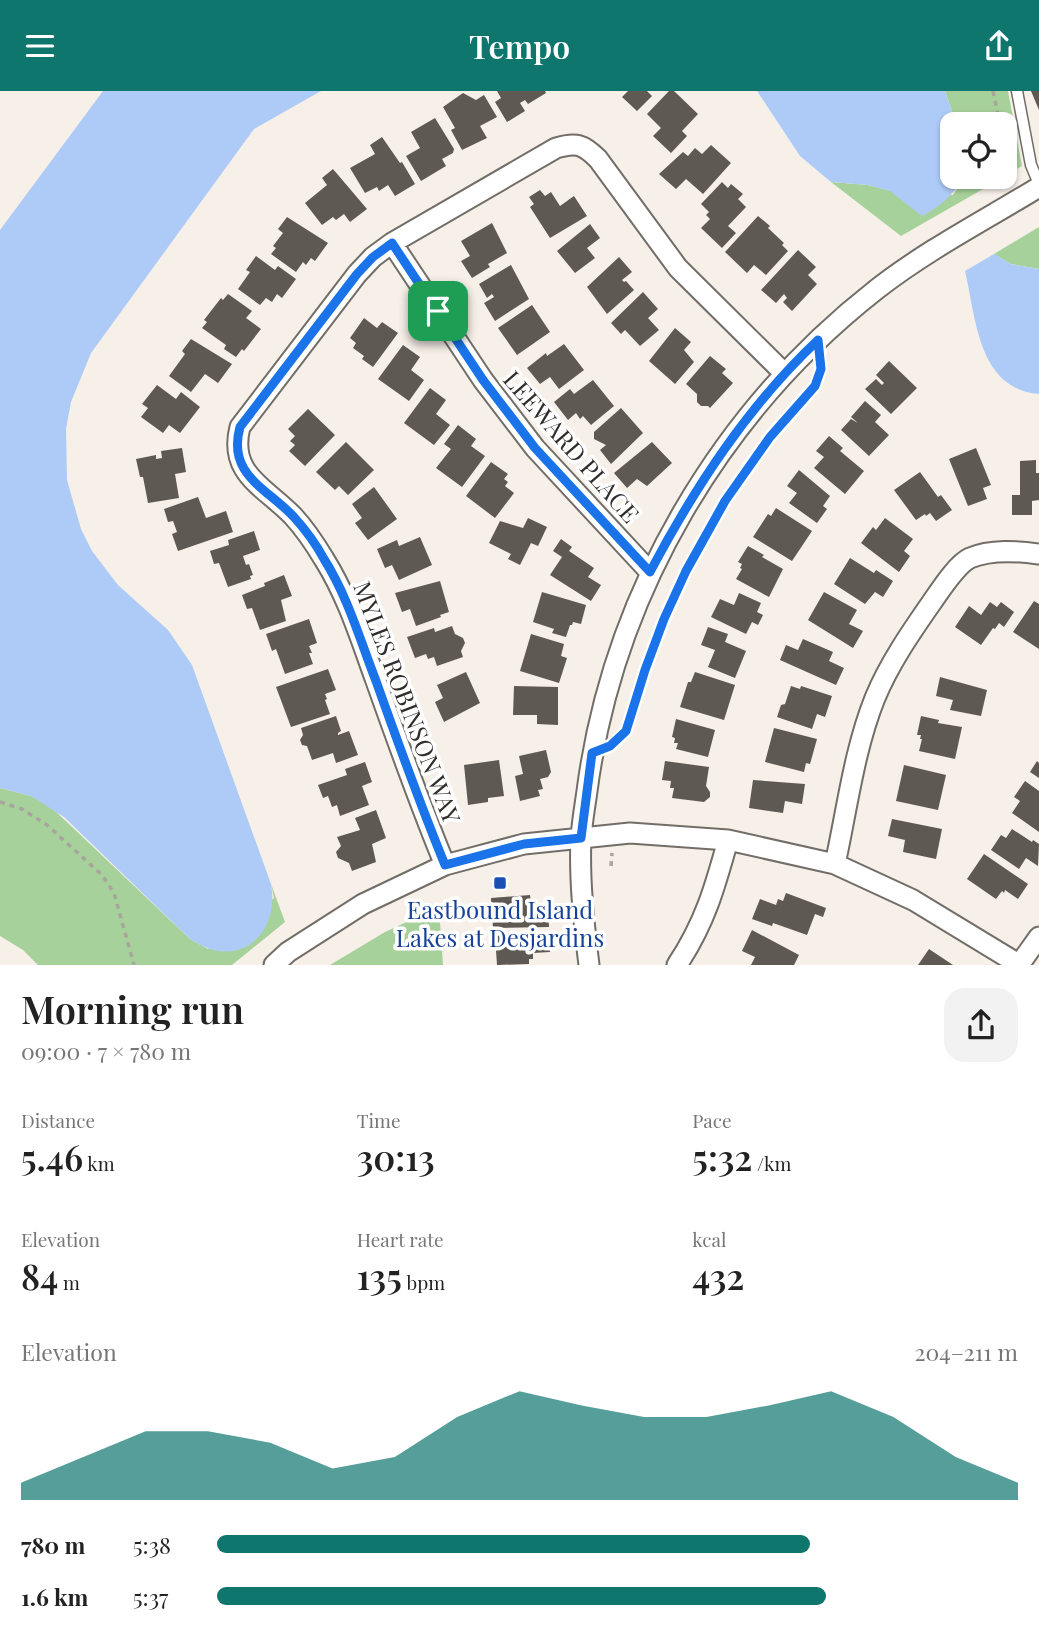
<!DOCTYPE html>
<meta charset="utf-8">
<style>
:root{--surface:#fff;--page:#f2f2f2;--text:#222;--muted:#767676;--accent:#0f766e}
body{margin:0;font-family:"Playfair Display",serif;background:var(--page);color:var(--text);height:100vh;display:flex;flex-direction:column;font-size:26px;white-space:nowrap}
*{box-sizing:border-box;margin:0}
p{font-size:23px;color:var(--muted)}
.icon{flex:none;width:38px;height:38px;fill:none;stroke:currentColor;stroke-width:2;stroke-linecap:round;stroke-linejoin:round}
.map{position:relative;height:874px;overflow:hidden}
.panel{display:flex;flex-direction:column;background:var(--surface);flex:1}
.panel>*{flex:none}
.fabs{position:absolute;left:940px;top:21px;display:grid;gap:14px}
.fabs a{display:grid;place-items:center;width:77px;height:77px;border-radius:14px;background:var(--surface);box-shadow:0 2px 5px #0004;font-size:35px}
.pin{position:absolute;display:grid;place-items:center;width:60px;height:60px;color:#fff;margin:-30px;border-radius:14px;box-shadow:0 4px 10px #0006}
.round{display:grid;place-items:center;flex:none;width:74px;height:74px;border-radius:21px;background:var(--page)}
.summary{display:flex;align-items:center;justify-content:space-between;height:119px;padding:0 21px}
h1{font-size:38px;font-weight:600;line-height:52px}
.metrics{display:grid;grid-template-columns:repeat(3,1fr);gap:10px;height:119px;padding:7px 21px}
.metrics div{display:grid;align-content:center}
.metrics b{font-size:35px;font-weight:600}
.metrics small{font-size:19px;font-weight:400}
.metrics p{font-size:19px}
.chart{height:196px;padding:14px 21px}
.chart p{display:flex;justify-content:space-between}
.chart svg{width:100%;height:126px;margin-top:7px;fill:var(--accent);opacity:.7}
ul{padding:0 21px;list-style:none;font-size:23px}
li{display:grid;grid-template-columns:112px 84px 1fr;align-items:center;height:52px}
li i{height:18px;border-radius:9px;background:var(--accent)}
header{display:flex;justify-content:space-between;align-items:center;height:91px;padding:0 21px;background:var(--accent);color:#fff;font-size:32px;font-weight:600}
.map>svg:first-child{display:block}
.green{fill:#a7d19a}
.water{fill:#aecbf8}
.building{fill:#5f5953}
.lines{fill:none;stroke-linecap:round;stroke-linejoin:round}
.lane-casing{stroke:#726e67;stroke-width:13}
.street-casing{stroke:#726e67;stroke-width:23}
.path{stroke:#a8a49e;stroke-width:3.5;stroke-dasharray:5 5;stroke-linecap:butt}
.lane{stroke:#fff;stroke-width:10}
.street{stroke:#fff;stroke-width:19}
.route-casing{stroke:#fff;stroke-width:14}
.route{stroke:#1a73e8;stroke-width:9}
.transit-dot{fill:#1a4fb4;stroke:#fefefe;stroke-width:2.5}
.labels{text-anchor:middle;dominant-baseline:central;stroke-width:7;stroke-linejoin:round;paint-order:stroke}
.street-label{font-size:24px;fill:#302e2b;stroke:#fefefe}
.transit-label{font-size:24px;fill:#164399;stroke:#fefefe}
</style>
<header><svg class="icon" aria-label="menu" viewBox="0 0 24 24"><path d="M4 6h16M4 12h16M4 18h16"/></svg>Tempo<svg class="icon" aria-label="share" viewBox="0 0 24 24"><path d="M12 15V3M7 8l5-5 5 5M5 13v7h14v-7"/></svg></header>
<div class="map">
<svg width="1039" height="874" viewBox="0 0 1039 874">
<rect width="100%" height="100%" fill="#f6f0e8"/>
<path class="green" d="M 945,0 L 1008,0 L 1022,75 L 1005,85 L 1004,33 L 956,33 Z
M 964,86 L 1004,86 L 901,145 L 831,91 L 868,94 L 891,100 L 953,104 Z
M 1039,136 L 1039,178 L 1011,173 L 994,163 Z
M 0,697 L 31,705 L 50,715 L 190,848 L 208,858 L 274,807 L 271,793 L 285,831 L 232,874 L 38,874 L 23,859 L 0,845 Z
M 439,816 L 443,874 L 330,874 L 385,841 Z"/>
<path class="water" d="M 103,0 L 321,0 L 254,38 L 91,262 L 71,311 L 66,338 L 67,389 L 81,438 L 92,460 L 118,494 L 168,539 L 192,574 L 271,793 C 279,832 252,871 210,858 C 203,856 196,851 190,848 L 64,726 L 31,705 L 0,697 L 0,139 Z
M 757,0 L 945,0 L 956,33 L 952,33 L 952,86 L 964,86 C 953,104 941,115 922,125 L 890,100 L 868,94 L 831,91 L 800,65 Z
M 994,163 L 1011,173 L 1039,178 L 1039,303 C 978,298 976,227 965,180 Z"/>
<path class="building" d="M 497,0 L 545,0 L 546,2 L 528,13 L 525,9 L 520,12 L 525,20 L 507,31 L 495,11 L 501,7 Z
M 628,0 L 647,0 L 652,5 L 637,20 L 622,6 Z
M 669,0 L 674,0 L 698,23 L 682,40 L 687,45 L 671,62 L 653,45 L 661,37 L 647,23 Z
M 1031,0 L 1039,0 L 1039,19 Z
M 463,2 L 476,9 L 484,4 L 497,26 L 480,35 L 487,47 L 462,59 L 451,39 L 455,37 L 443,16 Z
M 435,27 L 454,58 L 453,62 L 442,68 L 446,75 L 421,90 L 406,65 L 420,57 L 411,41 Z
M 382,46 L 400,72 L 402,71 L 415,93 L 395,105 L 388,94 L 379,100 L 377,96 L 365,102 L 350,77 L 375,63 L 370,54 Z
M 711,54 L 731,72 L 703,103 L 686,88 L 676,98 L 659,83 L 683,61 L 688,65 L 695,57 L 702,63 Z
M 333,78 L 367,118 L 350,131 L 344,123 L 336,129 L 333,126 L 322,134 L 305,112 L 327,94 L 322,87 Z
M 722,91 L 728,97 L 731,93 L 743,103 L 738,108 L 746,116 L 728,135 L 736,142 L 722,157 L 701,137 L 710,128 L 706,124 L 709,121 L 701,113 Z
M 540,99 L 545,105 L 551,101 L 560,115 L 574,105 L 587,125 L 550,147 L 530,116 L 534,113 L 529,106 Z
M 758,125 L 770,135 L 768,137 L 784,152 L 782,154 L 788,160 L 766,184 L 754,174 L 747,182 L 725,161 Z
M 287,126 L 328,152 L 315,170 L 311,167 L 306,174 L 303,171 L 296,181 L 271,163 L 276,157 L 273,155 L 283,142 L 278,138 Z
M 492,132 L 507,162 L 488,173 L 490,176 L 472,187 L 461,170 L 470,165 L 461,150 Z
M 590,133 L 600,147 L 587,157 L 595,167 L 575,182 L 557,160 Z
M 798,159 L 816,176 L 808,184 L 817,193 L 792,220 L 783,211 L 787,207 L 784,203 L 776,212 L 761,199 Z
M 256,165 L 275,179 L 278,175 L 296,188 L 282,207 L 277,203 L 272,211 L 266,207 L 260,214 L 238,198 L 250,181 L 246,179 Z
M 619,166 L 632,181 L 622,189 L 624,191 L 626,190 L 634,199 L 607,223 L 587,196 Z
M 511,174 L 529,208 L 495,230 L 484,212 L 494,206 L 492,203 L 487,207 L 479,193 Z
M 643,201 L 658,218 L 648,227 L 659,239 L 640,255 L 625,239 L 621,243 L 611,232 Z
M 228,203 L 252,220 L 246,227 L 261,238 L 244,260 L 242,258 L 236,266 L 224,258 L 226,254 L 202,237 L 207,231 L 204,229 L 221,207 L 223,209 Z
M 532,214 L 550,241 L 517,264 L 498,237 Z
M 364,227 L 377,237 L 382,231 L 398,242 L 373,276 L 362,268 L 364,265 L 353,257 L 356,252 L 350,247 Z
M 675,237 L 691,251 L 684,259 L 694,271 L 675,293 L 649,270 Z
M 191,248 L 232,273 L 218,292 L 205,283 L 191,301 L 169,285 L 185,263 L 182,260 Z
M 564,253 L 584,279 L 559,298 L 550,286 L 540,293 L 527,277 L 546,262 L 547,265 Z
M 403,254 L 420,266 L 411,279 L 424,289 L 409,310 L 378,288 Z
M 710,265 L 726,278 L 722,282 L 733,292 L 710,317 L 708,315 L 701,315 L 697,311 L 697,303 L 686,293 Z
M 889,270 L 917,297 L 891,323 L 865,298 L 876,288 L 882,294 L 884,292 L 876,284 Z
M 593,289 L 614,315 L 591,334 L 583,325 L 580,328 L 576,322 L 568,329 L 554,311 L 570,298 L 574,303 Z
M 157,294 L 176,308 L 181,301 L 200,316 L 180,342 L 169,334 L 163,342 L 141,326 L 148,317 L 142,313 Z
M 430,297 L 446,309 L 436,323 L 450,334 L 434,354 L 404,332 Z
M 865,310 L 881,324 L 875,331 L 889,344 L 869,365 L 841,339 L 851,328 L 858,332 L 851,326 Z
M 621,317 L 643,342 L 611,373 L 600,359 L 606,354 L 594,348 L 594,341 Z
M 308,318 L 335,344 L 305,375 L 289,360 L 295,354 L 290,350 L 295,345 L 288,338 Z
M 458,334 L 476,348 L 471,355 L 485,365 L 462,396 L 436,377 L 451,358 L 444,353 Z
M 829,345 L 843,357 L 840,360 L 864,380 L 845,403 L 814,377 L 824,366 L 816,360 Z
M 346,351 L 374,379 L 348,404 L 339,395 L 335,399 L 316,381 Z
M 652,351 L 672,372 L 647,395 L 637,388 L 627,397 L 614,382 Z
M 182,357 L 186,381 L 175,383 L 179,407 L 148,412 L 143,386 L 140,386 L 136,368 L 156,364 L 156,368 L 162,367 L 161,360 Z
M 976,357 L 991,394 L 983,397 L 987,408 L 968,415 L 949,368 Z
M 1036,369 L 1036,382 L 1039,382 L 1039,409 L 1032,410 L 1032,424 L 1012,424 L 1012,404 L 1020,404 L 1020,370 Z
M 491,371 L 508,383 L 504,388 L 508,391 L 505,395 L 514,402 L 495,427 L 466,405 Z
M 799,379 L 830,405 L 823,415 L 827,418 L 817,432 L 789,412 L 797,402 L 787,395 Z
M 920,381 L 938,406 L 941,404 L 952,419 L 936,430 L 930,422 L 926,425 L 925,423 L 916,429 L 894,399 Z
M 374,396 L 397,428 L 368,449 L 355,432 L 362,427 L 352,413 Z
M 198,406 L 206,427 L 226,420 L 233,441 L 178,460 L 172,443 L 177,441 L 173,430 L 168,431 L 164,418 Z
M 776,417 L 812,440 L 792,470 L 753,446 L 768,423 L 771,425 Z
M 528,427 L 547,436 L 538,455 L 531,452 L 520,474 L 508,468 L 511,463 L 489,452 L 500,430 L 523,437 Z
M 885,427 L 913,448 L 904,460 L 910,465 L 899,481 L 861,452 L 873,436 L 876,439 Z
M 254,440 L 260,459 L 243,465 L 246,474 L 249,473 L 253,484 L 250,485 L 251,488 L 228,496 L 219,472 L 214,473 L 210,460 L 229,454 L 228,449 Z
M 420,446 L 432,474 L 399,489 L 392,474 L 385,477 L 377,458 L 397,449 L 399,455 Z
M 561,448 L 572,456 L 569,460 L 594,477 L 588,486 L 601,494 L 591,510 L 550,484 L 562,466 L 553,460 Z
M 748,455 L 764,464 L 762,466 L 783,478 L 769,506 L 736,488 L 742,478 L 740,477 L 742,473 L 738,471 Z
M 850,467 L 874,482 L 876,479 L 893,490 L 883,506 L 875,501 L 865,513 L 834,493 Z
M 284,484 L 292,505 L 281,509 L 286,530 L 260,539 L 252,517 L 247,518 L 242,504 L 265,495 L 264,492 Z
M 440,490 L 449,521 L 440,524 L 441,526 L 416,535 L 410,518 L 402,521 L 395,502 Z
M 542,501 L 586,514 L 581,533 L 573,531 L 572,534 L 570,534 L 566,546 L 552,542 L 554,538 L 533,531 Z
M 824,501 L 857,519 L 849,533 L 863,540 L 853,557 L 808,529 Z
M 739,502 L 761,512 L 757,521 L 763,524 L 758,534 L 752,531 L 746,543 L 711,526 L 720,508 L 734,514 Z
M 1034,510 L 1039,513 L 1039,558 L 1013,541 Z
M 990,511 L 997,516 L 1001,511 L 1014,521 L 1004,536 L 999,532 L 995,538 L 993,537 L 981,554 L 955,536 L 969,515 L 981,524 Z
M 309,528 L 317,552 L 309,555 L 312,562 L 309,562 L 313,573 L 285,583 L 276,558 L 272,560 L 266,543 Z
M 452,535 L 455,543 L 463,547 L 465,552 L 461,560 L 463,566 L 437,575 L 434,566 L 428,568 L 426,563 L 415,567 L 407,546 L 434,537 L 435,541 Z
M 708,536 L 728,543 L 725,551 L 746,560 L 735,587 L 708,576 L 715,559 L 701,554 Z
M 531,543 L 564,553 L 561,565 L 567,567 L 559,592 L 520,580 Z
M 803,548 L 833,561 L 829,570 L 844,577 L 836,594 L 780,569 L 786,554 L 798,559 Z
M 328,578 L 336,599 L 325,603 L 327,608 L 325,609 L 330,623 L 291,636 L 276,596 Z
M 466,581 L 480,612 L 444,631 L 435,611 L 443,607 L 437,594 Z
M 695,581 L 735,594 L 724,629 L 680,616 L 688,591 L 691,591 Z
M 940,586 L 987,599 L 981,625 L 950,619 L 953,609 L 936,605 Z
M 514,595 L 558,596 L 558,634 L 537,633 L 537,624 L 513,624 Z
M 791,595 L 800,598 L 801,595 L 832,605 L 825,626 L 817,623 L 812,638 L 777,626 L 781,614 L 785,613 Z
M 336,625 L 341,640 L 338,642 L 338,644 L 349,640 L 358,664 L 336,672 L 333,662 L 312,669 L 307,655 L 302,654 L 300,649 L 303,644 L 301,637 Z
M 921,625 L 939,629 L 938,632 L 962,636 L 955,668 L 919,660 L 922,648 L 920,648 L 921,644 L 917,644 Z
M 676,628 L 715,639 L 708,666 L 676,658 L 678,652 L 674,652 L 675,647 L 672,646 Z
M 774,637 L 817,648 L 810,673 L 806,672 L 804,681 L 765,671 Z
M 546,659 L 551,681 L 548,686 L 540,688 L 543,698 L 538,699 L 540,705 L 520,710 L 515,685 L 523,683 L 519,665 Z
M 499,669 L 504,705 L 488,707 L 488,711 L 468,714 L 464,674 Z
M 665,670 L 709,676 L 706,695 L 710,701 L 710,706 L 704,711 L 672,707 L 674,697 L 670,697 L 671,690 L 662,689 Z
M 1037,670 L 1039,672 L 1039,687 L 1030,681 Z
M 365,671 L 372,691 L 362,695 L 369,714 L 340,725 L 337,714 L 332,716 L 328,705 L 323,707 L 318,694 L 347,684 L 345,678 Z
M 904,674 L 946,684 L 938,719 L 896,710 Z
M 753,689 L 805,693 L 802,713 L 785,710 L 783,722 L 749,717 Z
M 1025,690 L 1039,700 L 1039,741 L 1012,722 L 1020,710 L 1014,706 Z
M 376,719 L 386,747 L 372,753 L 376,771 L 352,780 L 349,772 L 338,767 L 336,761 L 341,755 L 337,746 L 360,739 L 355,727 Z
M 892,728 L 942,738 L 936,768 L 903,761 L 905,749 L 888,745 Z
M 1012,738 L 1032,751 L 1033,749 L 1039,753 L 1038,775 L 1026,767 L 1019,778 L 991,759 L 1001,744 L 1006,747 Z
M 984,763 L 1028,793 L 1018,808 L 1005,799 L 1004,802 L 1002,800 L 996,808 L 967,788 Z
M 786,802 L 826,817 L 823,826 L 815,823 L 807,844 L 773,832 L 772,835 L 752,828 L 760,808 L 776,814 L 778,808 L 783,810 Z
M 530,804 L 531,812 L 536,811 L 537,816 L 548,815 L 549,836 L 493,837 L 491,807 Z
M 752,839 L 799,864 L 794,874 L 751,874 L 755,866 L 742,860 Z
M 549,842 L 550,861 L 533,862 L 533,868 L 529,868 L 529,873 L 497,874 L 495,845 Z
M 929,858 L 953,874 L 918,874 Z"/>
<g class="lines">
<g class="lane-casing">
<path id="lane" d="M 1017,0 L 1031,74 L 1039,93
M 593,662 L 609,655 L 626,640 L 645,579 L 664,528 L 686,480 L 725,410 L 770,346 L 815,295 L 821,278 L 818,249"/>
</g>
<g class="street-casing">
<path id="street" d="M 392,152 L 483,289 L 535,357 L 650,481
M 835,773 C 847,719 854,659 875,607 C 889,573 911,541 932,511 C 941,498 957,473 970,467 C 991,458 1017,460 1039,463
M 445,774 C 420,714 398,652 376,590 C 361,549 348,506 324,468 C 315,453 304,437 293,425 C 265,396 228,383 240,336 L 357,183 L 373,166 L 392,152 L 556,57 C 576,51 583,53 598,68 L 678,177 L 784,282
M 274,874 L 288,861 L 363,813 L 445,774 L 524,753 L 630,742 L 728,749 L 835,773 L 913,809 L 1020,874
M 589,874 C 584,833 579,788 581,747 C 582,731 585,715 587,700 C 613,502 721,320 877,198 C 927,159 985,129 1039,96
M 677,874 C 705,832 715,796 728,749
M 1019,874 L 1039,846"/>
</g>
<path class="path" d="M 993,0 L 1000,33
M 1003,86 L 1004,90
M 0,711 L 22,718 L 47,734 L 102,784 L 114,802 L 134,874
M 611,775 L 612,762"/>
<use href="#lane" class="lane"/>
<use href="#street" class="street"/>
</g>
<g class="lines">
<g class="route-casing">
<path id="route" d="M 392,152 L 483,289 L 535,357 L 650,481 C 695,396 748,315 818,249 L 821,278 L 815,295 L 770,346 L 725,410 L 686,480 L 664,528 L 645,579 L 626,640 L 610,655 L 592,662 L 581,747 L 524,753 L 445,774 C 420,713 398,652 376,590 C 360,549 348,506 324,468 C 316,453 304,437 293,425 C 265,396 227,383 240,336 L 357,183 L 373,166 Z"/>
</g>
<use href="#route" class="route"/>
</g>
<rect class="transit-dot" x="493" y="785" width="14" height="14" rx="3.5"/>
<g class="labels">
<g class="street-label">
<text transform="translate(572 355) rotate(49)">LEEWARD PLACE</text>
<text transform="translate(408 611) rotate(69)">MYLES ROBINSON WAY</text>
</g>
<g class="transit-label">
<text x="500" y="818">Eastbound Island<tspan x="500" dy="28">Lakes at Desjardins</tspan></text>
</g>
</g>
</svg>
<div class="fabs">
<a><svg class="icon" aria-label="locate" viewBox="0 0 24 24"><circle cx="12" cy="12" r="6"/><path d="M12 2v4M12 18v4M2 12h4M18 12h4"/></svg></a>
</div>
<div class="pin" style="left:438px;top:220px;background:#1e9e55"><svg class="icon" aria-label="arrive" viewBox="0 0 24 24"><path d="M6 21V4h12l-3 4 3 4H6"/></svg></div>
</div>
<section class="panel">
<div class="summary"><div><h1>Morning run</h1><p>09:00 · 7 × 780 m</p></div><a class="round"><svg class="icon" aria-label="share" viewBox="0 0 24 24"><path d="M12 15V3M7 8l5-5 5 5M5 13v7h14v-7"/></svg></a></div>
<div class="metrics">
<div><p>Distance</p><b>5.46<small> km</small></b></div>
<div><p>Time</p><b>30:13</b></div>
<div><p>Pace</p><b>5:32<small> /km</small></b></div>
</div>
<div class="metrics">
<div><p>Elevation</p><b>84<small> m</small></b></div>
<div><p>Heart rate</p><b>135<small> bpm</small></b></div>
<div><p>kcal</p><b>432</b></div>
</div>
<div class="chart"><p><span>Elevation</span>204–211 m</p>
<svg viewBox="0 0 160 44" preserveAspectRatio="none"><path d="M0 44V38L10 29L20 20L30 20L40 24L50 33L60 29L70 15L80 6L90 11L100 15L110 15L120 11L130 6L140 15L150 29L160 38V44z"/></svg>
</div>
<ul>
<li><b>780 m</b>5:38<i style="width:74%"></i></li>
<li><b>1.6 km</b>5:37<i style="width:76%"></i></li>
</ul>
</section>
